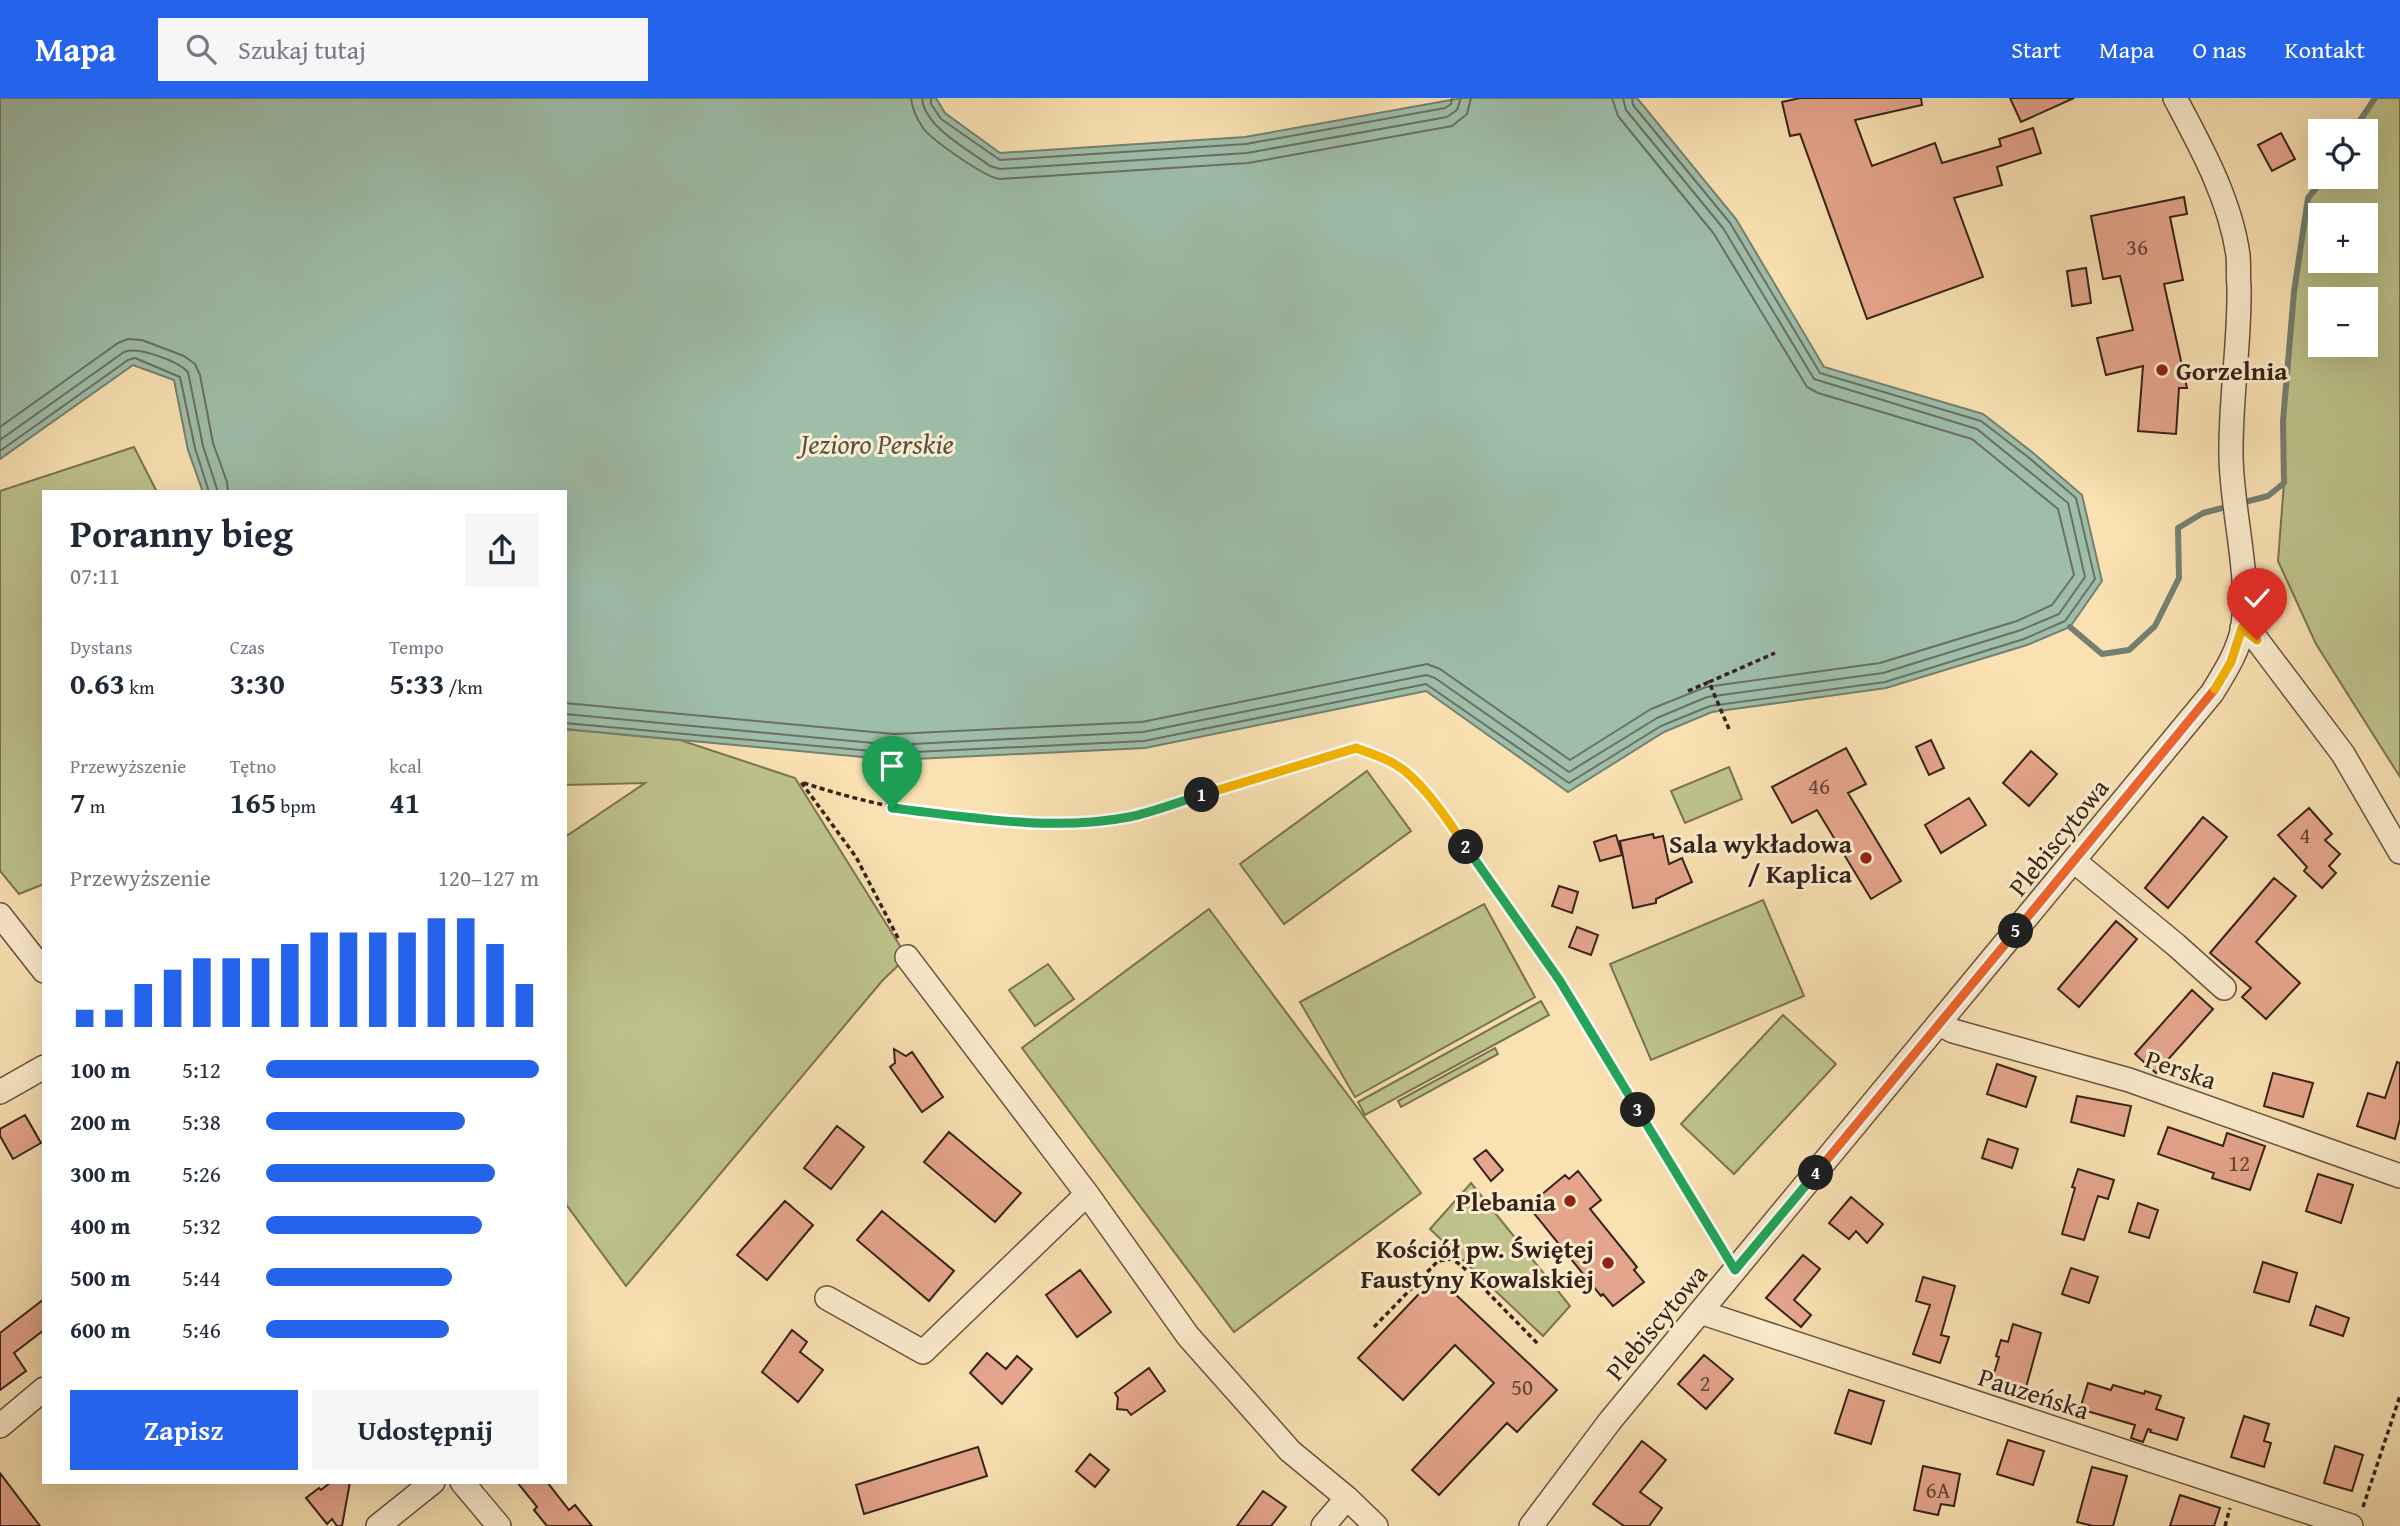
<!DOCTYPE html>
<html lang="pl">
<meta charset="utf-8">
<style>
:root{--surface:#fff;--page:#f6f6f7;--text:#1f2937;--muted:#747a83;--accent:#2563eb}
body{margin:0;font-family:"Gentium Book Plus",serif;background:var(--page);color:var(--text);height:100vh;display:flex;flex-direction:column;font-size:26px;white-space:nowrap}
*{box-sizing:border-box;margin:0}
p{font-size:23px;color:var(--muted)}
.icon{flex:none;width:38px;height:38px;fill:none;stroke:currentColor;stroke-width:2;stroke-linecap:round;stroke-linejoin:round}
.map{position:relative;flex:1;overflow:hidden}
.side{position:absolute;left:42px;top:392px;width:525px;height:994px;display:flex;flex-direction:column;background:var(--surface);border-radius:0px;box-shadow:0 7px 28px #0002}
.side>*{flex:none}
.controls{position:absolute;left:2308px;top:21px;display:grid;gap:14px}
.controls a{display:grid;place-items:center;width:70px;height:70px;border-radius:0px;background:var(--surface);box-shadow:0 7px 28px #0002;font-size:35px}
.pin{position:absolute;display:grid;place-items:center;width:60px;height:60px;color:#fff;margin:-72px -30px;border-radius:50% 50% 50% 0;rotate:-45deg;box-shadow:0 0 7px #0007}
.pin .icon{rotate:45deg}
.km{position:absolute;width:35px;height:35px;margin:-18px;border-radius:50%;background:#222;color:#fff;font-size:19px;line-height:35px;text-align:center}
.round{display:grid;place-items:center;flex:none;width:74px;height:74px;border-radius:0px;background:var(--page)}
.overview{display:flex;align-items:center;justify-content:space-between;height:119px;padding:0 28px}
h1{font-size:38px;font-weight:700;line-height:52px}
.metrics{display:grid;grid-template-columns:repeat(3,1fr);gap:10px;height:119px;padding:7px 28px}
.metrics div{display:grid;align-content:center}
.metrics b{font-size:30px;font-weight:700}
.metrics small{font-size:19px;font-weight:400}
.metrics p{font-size:19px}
.chart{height:196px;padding:14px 28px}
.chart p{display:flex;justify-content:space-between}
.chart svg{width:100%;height:126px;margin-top:7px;stroke:var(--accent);stroke-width:6}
.button{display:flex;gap:14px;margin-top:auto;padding:14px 28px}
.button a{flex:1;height:80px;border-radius:0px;background:var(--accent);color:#fff;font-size:28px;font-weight:700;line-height:80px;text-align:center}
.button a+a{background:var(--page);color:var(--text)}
ul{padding:0 28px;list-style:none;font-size:23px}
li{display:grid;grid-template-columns:112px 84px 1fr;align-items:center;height:52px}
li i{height:18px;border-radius:9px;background:var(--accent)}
header{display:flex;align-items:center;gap:42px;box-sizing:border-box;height:98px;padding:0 35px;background:var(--accent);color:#fff}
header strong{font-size:33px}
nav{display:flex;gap:38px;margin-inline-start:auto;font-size:24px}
.search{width:490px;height:63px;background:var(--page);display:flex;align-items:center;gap:18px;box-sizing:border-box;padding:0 24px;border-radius:0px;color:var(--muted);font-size:26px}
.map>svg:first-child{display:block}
.green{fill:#bec38c;stroke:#7a7354;stroke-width:2;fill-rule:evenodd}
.water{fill:#9ebeaa;stroke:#758071;stroke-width:2}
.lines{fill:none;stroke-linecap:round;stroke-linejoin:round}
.shore{stroke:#6a7062;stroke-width:2}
.stream{stroke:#758071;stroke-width:6}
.building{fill:#e5a58d;stroke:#37231b;stroke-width:2}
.minor-casing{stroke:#685241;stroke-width:26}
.path{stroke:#37231b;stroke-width:3.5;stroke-dasharray:5 3.5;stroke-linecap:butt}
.minor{stroke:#fbeccd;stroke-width:23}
.split-1-casing{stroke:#fff;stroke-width:14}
.split-2-casing{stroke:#fff;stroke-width:14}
.split-3-casing{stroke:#fff;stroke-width:14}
.split-4-casing{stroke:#fff;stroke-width:14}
.split-5-casing{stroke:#fff;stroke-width:14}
.split-6-casing{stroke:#fff;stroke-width:14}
.split-7-casing{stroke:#fff;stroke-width:14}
.split-1{stroke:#22a559;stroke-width:9}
.split-2{stroke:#f5b400;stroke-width:9}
.split-3{stroke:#22a559;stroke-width:9}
.split-4{stroke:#22a559;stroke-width:9}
.split-5{stroke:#f0652b;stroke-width:9}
.split-6{stroke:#f0652b;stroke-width:9}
.split-7{stroke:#f5b400;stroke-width:9}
.poi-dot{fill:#8f2418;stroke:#fbeccd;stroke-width:2.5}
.labels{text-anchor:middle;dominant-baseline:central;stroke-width:6;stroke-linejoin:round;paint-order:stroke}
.number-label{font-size:23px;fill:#624438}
.poi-label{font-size:26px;font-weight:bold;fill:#37231b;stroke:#fbeccd;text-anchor:end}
.street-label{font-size:26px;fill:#37231b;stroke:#fbeccd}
.water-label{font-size:28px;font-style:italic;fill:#565246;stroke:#fbeccd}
</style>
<header>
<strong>Mapa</strong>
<div class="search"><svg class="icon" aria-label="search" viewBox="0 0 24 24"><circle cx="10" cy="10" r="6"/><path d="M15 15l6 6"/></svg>Szukaj tutaj</div>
<nav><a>Start</a><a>Mapa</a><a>O nas</a><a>Kontakt</a></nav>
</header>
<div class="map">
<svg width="2400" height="1428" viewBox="0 0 2400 1428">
<rect width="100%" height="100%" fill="#f9e1b2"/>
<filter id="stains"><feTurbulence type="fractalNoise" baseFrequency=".00286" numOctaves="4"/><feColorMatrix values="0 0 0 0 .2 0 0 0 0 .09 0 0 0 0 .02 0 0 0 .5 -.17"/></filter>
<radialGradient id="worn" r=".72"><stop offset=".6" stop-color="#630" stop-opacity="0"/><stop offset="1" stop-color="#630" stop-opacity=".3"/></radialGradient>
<path class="green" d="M 2375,0 L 2400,0 L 2400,679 L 2316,546 L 2278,463 L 2284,385 L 2283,323 L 2294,194 L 2308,100 L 2325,79 L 2366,79 L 2366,33 L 2353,33 ZM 2320,117 L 2366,117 L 2366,163 L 2320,163 ZM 2320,201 L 2366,201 L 2366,247 L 2320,247 Z
M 134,349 L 157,394 L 44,394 L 44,786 L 19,796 L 0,773 L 0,393 Z
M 565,631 L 680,642 L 795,680 L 907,859 L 882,883 L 626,1188 L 565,1105 L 565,739 L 645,685 L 565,687 Z
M 1729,669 L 1742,701 L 1685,725 L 1671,693 Z
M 1367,673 L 1411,733 L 1284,826 L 1240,766 Z
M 1763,802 L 1804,898 L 1651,962 L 1610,866 Z
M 1484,806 L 1535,899 L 1355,999 L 1300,904 Z
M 1209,811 L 1421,1095 L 1234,1234 L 1022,950 Z
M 1048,866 L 1074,901 L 1035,928 L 1009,892 Z
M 1541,903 L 1549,917 L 1365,1017 L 1358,1004 Z
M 1783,917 L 1836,966 L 1734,1076 L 1681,1026 Z
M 1495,950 L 1498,956 L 1401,1009 L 1398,1003 Z
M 1471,1085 L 1570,1208 L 1543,1238 L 1430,1131 Z"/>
<path class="water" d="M 0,0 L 936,0 L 945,15 L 1000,55 L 1245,39 L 1462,0 L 1637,0 L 1736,121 L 1824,269 L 1983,316 L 2032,354 L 2082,397 L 2102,483 L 2070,529 L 2027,547 L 1886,590 L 1712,614 L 1664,634 L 1568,694 L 1426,593 L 1145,650 L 894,662 L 565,631 L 565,394 L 203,394 L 188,352 L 174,282 L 133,267 L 0,361 Z"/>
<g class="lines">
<path class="shore" d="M 911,0 C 912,11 917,21 923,30 C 933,43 986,80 1000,81 L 1248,65 L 1452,28 L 1467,16 L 1471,0
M 922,0 C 924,29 969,52 990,68 L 1000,71 L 1247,55 L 1447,19 L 1457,12 L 1461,0
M 931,0 L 931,6 L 941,21 L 1000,62 L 1246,46 L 1445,10 L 1451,6 L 1452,0
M 0,329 L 118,245 L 128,241 L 142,242 L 184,258 L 195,266 L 200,277 L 213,345 L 227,384 L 228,394
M 0,342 L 124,254 C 137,248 178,263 188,274 L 203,348 L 218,394
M 0,353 L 128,262 L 135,260 L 180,279 L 195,350 L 209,394
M 565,605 L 894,636 L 1142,624 L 1427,566 L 1440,571 L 1570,662 L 1651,611 L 1706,589 L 1880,565 L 2017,523 L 2052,507 L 2074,477 L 2058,411 L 1972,341 L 1818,295 L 1807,289 L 1714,136 L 1618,18 L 1612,0
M 565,616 L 894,647 L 1143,634 L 1426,577 L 1435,580 L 1569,674 L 1657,620 L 1707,599 L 1883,575 L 2021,532 L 2059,516 L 2085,479 L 2068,405 L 1977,331 L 1814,281 L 1723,130 L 1626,12 L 1623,0
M 565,625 L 894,655 L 1144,643 L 1426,586 L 1569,685 L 1661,628 L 1710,608 L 1885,584 L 2024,541 L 2065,523 L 2095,481 L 2076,400 L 2028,359 L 1981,323 L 1820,275 L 1730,125 L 1633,7 L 1632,0"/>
<path class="stream" d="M 2353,33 L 2375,0
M 2070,529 L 2102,556 L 2129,552 L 2155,528 L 2179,480 L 2178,430 L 2203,415 L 2268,398 L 2284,385 L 2283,323 L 2294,194 L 2308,100 L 2325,79"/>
</g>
<path class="building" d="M 1800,0 L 1921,0 L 1922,7 L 1855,22 L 1872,68 L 1935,45 L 1942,65 L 2001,48 L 1999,41 L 2033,30 L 2041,55 L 1997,69 L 2002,87 L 1954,100 L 1983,179 L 1867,221 L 1800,36 L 1790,38 L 1782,4 Z
M 2010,0 L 2074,0 L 2021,24 Z
M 2281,35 L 2295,61 L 2272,73 L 2258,47 Z
M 2184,99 L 2187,116 L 2170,119 L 2183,182 L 2164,186 L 2187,290 L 2179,290 L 2176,336 L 2138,333 L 2143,268 L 2106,277 L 2097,240 L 2133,232 L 2120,178 L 2103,181 L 2091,118 Z
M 2086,170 L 2091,205 L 2072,208 L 2067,173 Z
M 1931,642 L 1944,670 L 1929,677 L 1916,649 Z
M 1846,650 L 1866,686 L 1848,695 L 1901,783 L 1871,801 L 1817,712 L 1792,725 L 1772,689 Z
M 2031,653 L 2057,676 L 2029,708 L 2003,685 Z
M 1969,700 L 1986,727 L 1941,755 L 1925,727 Z
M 2309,710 L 2332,736 L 2325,742 L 2340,756 L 2329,768 L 2336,775 L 2322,790 L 2304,773 L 2307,769 L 2278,737 Z
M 2203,719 L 2227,739 L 2168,810 L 2145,790 Z
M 1653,736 L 1654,740 L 1663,738 L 1669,766 L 1682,760 L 1692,784 L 1656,801 L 1656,805 L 1633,810 L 1620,743 Z
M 1616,737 L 1622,757 L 1600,763 L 1594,744 Z
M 2274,780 L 2296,798 L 2256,844 L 2300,885 L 2266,921 L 2242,899 L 2251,890 L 2210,855 Z
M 1559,788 L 1578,794 L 1572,815 L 1552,808 Z
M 2116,823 L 2137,841 L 2079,909 L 2058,891 Z
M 1577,829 L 1598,837 L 1591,857 L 1569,849 Z
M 2192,892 L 2213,911 L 2156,975 L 2135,956 Z
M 894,951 L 906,958 L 912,954 L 943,999 L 922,1014 L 890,969 L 895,965 Z
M 2397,964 L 2400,965 L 2400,1021 L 2395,1041 L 2357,1028 L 2368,995 L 2385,1000 Z
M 1997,966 L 2036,979 L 2026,1009 L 1987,996 Z
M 2273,975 L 2313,985 L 2303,1019 L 2264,1008 Z
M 2077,998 L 2131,1008 L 2124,1038 L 2071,1024 Z
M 25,1017 L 41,1045 L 13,1061 L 0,1038 L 0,1031 Z
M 837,1028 L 864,1049 L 831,1091 L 804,1070 Z
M 2168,1029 L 2223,1048 L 2227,1035 L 2265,1048 L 2250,1092 L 2212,1080 L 2214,1075 L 2158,1056 Z
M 949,1034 L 1021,1095 L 995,1124 L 924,1064 Z
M 1988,1041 L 2018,1051 L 2012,1070 L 1982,1060 Z
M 1486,1052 L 1503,1072 L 1491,1083 L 1474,1061 Z
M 2078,1071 L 2114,1082 L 2108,1101 L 2098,1098 L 2084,1142 L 2062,1136 L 2075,1090 L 2072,1089 Z
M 1578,1073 L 1601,1102 L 1590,1111 L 1637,1169 L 1634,1172 L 1644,1184 L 1613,1208 L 1603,1196 L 1601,1198 L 1528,1108 L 1565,1077 L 1569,1081 Z
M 2318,1076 L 2353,1087 L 2341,1125 L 2306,1113 Z
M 1851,1099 L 1883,1126 L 1867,1145 L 1856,1133 L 1849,1141 L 1829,1125 Z
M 785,1103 L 813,1127 L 767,1182 L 737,1157 Z
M 2138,1105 L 2158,1112 L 2149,1140 L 2129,1134 Z
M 882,1113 L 954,1173 L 929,1203 L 857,1142 Z
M 1803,1157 L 1820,1171 L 1794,1202 L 1811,1217 L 1801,1229 L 1766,1200 Z
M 2263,1164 L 2297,1175 L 2289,1204 L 2254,1194 Z
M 2071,1170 L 2098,1179 L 2089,1205 L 2062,1196 Z
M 1080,1172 L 1111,1214 L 1077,1239 L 1046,1197 Z
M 1436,1178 L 1557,1292 L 1517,1334 L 1507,1325 L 1439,1397 L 1412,1372 L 1494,1285 L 1455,1247 L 1403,1302 L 1358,1260 Z
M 1923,1179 L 1955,1188 L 1941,1237 L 1949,1239 L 1940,1265 L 1913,1256 L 1930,1207 L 1916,1203 Z
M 44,1201 L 44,1232 L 14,1255 L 26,1273 L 0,1292 L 0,1235 Z
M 2316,1208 L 2349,1220 L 2343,1238 L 2310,1227 Z
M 2013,1226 L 2041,1235 L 2025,1293 L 1992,1282 L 1999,1259 L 1996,1258 L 2001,1242 L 2008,1244 Z
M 792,1232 L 807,1244 L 800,1254 L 823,1272 L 798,1304 L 762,1274 Z
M 987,1255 L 1006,1271 L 1017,1258 L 1032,1271 L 1002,1306 L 970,1275 Z
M 1704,1257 L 1733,1281 L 1706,1311 L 1678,1286 Z
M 1149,1270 L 1165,1293 L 1131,1317 L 1127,1312 L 1117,1311 L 1118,1300 L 1115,1295 Z
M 2088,1285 L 2111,1292 L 2113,1287 L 2144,1296 L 2145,1293 L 2161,1298 L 2156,1311 L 2184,1320 L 2177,1342 L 2150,1334 L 2151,1332 L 2148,1331 L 2143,1344 L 2131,1340 L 2135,1327 L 2080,1311 Z
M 1849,1292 L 1884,1303 L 1871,1346 L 1835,1335 Z
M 2244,1318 L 2269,1326 L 2264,1343 L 2271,1345 L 2264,1369 L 2231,1359 Z
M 2008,1342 L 2044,1353 L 2033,1387 L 1997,1376 Z
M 1642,1343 L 1666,1362 L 1640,1394 L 1662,1410 L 1649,1428 L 1624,1428 L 1593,1406 Z
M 2335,1348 L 2363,1357 L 2352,1393 L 2324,1385 Z
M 978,1349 L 987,1378 L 864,1416 L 856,1387 Z
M 1090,1356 L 1109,1372 L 1095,1389 L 1076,1373 Z
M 1923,1368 L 1960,1376 L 1954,1408 L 1941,1406 L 1938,1417 L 1914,1412 Z
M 2092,1369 L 2127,1378 L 2113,1428 L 2093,1428 L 2077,1424 Z
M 0,1375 L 40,1428 L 0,1428 Z
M 331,1384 L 350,1384 L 342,1428 L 337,1428 L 332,1421 L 327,1426 L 306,1400 L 319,1390 L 321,1392 Z
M 517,1384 L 547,1384 L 569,1412 L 575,1407 L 592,1428 L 547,1428 L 534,1412 L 537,1409 Z
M 1263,1393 L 1286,1409 L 1271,1428 L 1237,1428 Z
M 2180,1397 L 2220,1410 L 2214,1428 L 2170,1428 Z"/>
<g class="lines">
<g class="minor-casing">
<path id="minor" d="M 2242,530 L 2257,542 L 2343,656 L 2400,754
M 2074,763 L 2176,847 L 2224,890
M 0,817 L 44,873
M 907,859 L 1087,1096 L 1188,1238 L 1290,1353 L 1347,1400 L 1376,1428
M 1940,926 L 1953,933 L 2129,982 L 2400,1078
M 0,994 L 44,969
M 827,1200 L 923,1254 L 1087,1096
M 1700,1214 L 2351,1428
M 0,1328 L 44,1291
M 462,1384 L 499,1428
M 378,1428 L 433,1384
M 1323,1428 L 1347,1400
M 1531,1428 L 1610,1323 L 2212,595 C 2225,574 2239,552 2243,528 C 2250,474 2232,414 2231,359 C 2230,302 2240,246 2239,189 C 2238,178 2239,167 2238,157 C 2230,101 2201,49 2175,0"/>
</g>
<path class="path" d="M 1688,593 L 1709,584
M 1729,631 L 1709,584 L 1775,555
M 898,840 L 856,759 L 801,684 C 902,718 1021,734 1126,719 C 1150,716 1175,705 1198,698 C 1251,682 1303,666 1356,650 L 1380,658 L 1405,673 L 1453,730 L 1560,883 L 1724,1152
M 1374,1229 L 1438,1163 L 1452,1161 L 1462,1168 L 1538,1246
M 2363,1409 L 2400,1298
M 2225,1428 L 2230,1410"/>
<use href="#minor" class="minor"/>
</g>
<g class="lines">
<g class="split-1-casing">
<path id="split-1" d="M 892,710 C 970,719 1051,734 1129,719 C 1153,714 1178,704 1202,697"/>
</g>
<g class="split-2-casing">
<path id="split-2" d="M 1202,697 L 1356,650 C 1373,656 1391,662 1405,673 C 1429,693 1449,724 1466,749"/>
</g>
<g class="split-3-casing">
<path id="split-3" d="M 1466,749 L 1560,883 L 1638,1012"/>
</g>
<g class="split-4-casing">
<path id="split-4" d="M 1638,1012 L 1735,1172 L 1816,1075"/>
</g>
<g class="split-5-casing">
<path id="split-5" d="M 1816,1075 L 2016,833"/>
</g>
<g class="split-6-casing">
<path id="split-6" d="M 2016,833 L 2215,591"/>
</g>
<g class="split-7-casing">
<path id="split-7" d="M 2215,591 L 2231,564 L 2242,530 L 2257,542"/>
</g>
<use href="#split-1" class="split-1"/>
<use href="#split-2" class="split-2"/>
<use href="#split-3" class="split-3"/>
<use href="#split-4" class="split-4"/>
<use href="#split-5" class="split-5"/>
<use href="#split-6" class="split-6"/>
<use href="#split-7" class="split-7"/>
</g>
<g class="poi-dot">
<circle cx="2162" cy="272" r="7"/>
<circle cx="1866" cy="760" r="7"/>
<circle cx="1570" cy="1103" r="7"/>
<circle cx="1608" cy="1165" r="7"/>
</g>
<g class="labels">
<g class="number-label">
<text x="2137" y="148">36</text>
<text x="1819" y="687">46</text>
<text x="2305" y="736">4</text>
<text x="2239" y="1064">12</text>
<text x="1705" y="1284">2</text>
<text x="1522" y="1288">50</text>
<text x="1938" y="1391">6A</text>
</g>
<g class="poi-label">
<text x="2176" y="272" text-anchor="start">Gorzelnia</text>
<text x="1852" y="745">Sala wykładowa<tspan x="1852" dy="30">/ Kaplica</tspan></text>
<text x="1556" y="1103">Plebania</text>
<text x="1594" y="1150">Kościół pw. Świętej<tspan x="1594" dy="30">Faustyny Kowalskiej</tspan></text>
</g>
<g class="street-label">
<text transform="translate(2058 739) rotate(-51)">Plebiscytowa</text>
<text transform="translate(2181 971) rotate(19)">Perska</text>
<text transform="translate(1656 1224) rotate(-50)">Plebiscytowa</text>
<text transform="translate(2034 1295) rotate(18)">Pauzeńska</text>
</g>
<g class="water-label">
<text x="877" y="345">Jezioro Perskie</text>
</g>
</g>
<rect width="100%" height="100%" filter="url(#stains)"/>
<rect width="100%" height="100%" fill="url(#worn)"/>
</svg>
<div class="controls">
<a><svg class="icon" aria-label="locate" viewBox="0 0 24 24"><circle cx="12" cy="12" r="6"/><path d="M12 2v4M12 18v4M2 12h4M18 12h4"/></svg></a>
<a>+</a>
<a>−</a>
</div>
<div class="pin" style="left:892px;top:710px;background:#1e9e55"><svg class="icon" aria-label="arrive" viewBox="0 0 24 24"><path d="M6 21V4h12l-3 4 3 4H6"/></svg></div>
<div class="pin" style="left:2257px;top:542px;background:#d93025"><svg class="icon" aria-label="check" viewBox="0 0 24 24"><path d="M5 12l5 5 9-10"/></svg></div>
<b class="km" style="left:1202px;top:697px">1</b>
<b class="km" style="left:1466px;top:749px">2</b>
<b class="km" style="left:1638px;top:1012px">3</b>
<b class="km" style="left:1816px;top:1075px">4</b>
<b class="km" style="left:2016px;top:833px">5</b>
<section class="side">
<div class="overview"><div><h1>Poranny bieg</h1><p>07:11</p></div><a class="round"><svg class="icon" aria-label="share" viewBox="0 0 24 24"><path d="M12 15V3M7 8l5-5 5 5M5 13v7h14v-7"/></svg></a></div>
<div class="metrics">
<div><p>Dystans</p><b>0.63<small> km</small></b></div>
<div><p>Czas</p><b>3:30</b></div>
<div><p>Tempo</p><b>5:33<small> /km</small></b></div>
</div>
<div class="metrics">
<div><p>Przewyższenie</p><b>7<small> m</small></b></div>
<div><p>Tętno</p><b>165<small> bpm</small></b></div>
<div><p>kcal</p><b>41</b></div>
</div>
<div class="chart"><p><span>Przewyższenie</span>120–127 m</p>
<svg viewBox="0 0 160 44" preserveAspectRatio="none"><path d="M5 44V38M15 44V38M25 44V29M35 44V24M45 44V20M55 44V20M65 44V20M75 44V15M85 44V11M95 44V11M105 44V11M115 44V11M125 44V6M135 44V6M145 44V15M155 44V29"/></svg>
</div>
<ul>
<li><b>100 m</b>5:12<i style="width:100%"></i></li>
<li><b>200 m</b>5:38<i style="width:73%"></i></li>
<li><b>300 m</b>5:26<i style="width:84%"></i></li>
<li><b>400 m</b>5:32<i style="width:79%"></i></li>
<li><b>500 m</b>5:44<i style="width:68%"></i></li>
<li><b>600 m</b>5:46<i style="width:67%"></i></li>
</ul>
<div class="button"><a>Zapisz</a><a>Udostępnij</a></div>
</section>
</div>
